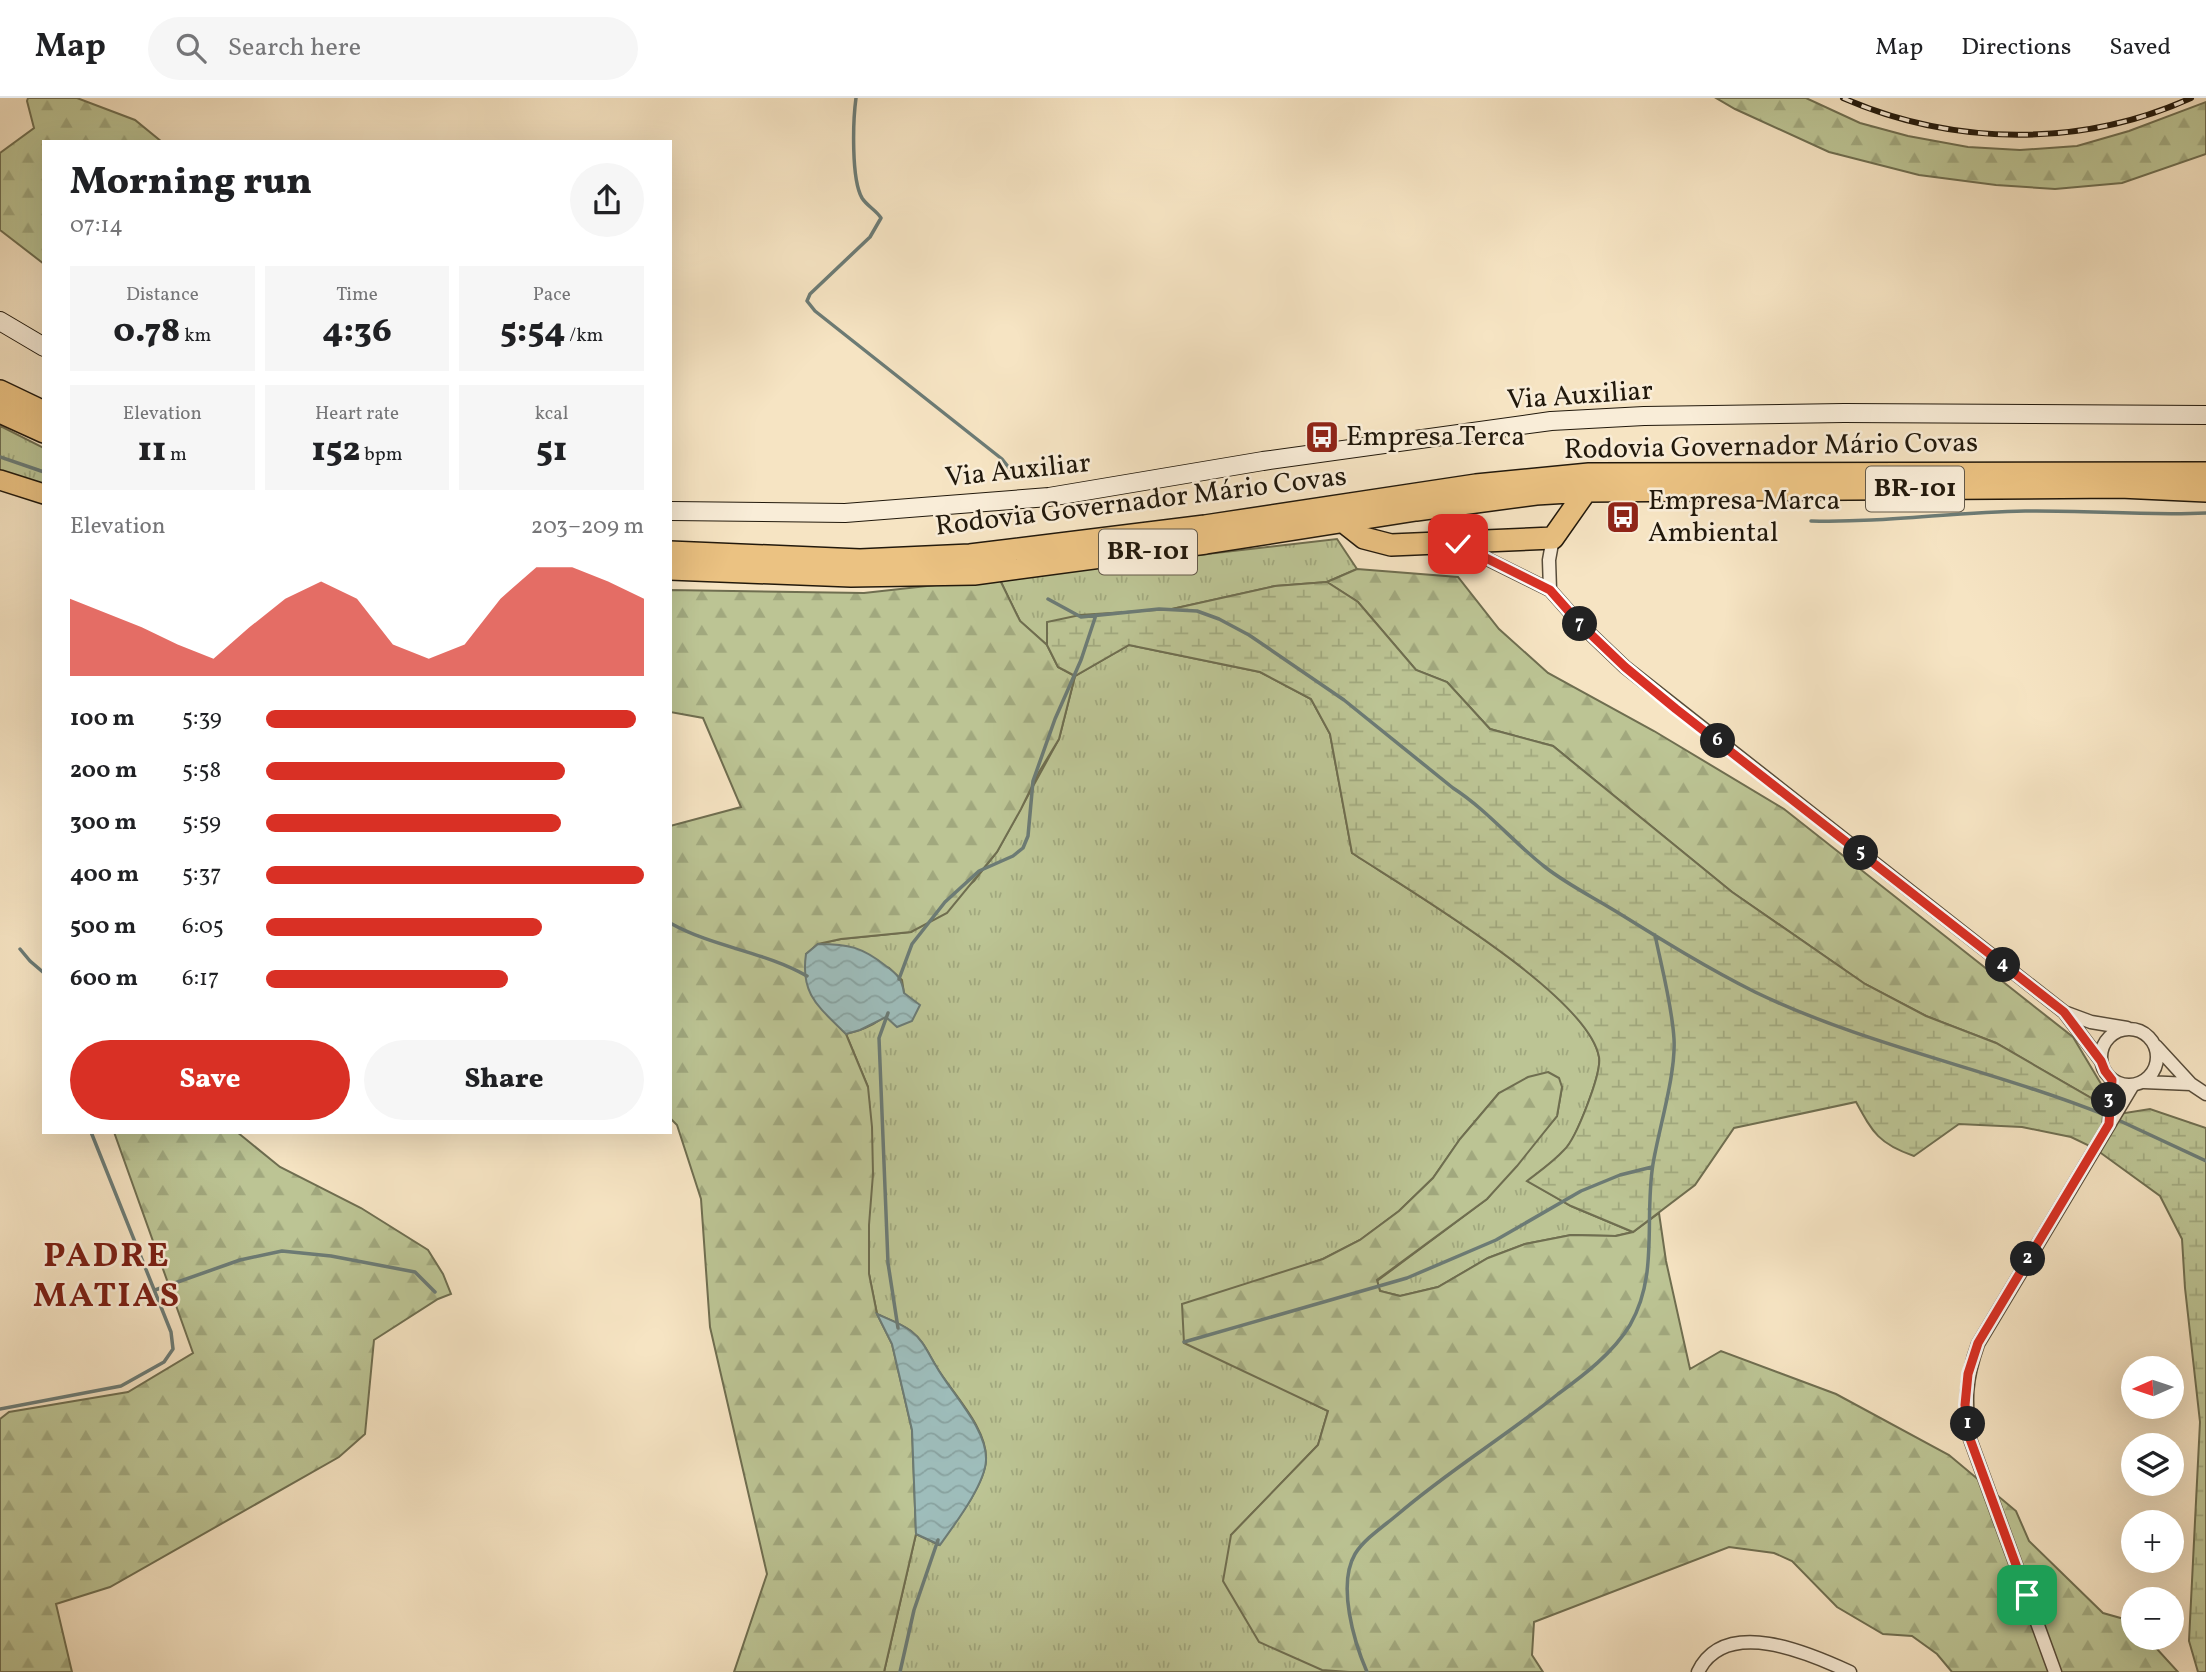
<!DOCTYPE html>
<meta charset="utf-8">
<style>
:root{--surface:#fff;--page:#f6f6f6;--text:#202124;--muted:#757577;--line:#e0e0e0;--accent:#d93025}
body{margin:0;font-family:Vollkorn,serif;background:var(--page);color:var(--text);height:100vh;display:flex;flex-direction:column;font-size:26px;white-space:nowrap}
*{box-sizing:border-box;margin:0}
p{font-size:23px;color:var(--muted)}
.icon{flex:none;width:38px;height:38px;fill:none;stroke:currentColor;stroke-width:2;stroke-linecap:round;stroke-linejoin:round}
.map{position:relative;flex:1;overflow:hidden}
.details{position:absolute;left:42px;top:42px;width:630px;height:994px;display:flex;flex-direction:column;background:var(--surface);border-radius:0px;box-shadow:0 7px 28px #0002}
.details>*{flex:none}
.needle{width:46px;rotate:267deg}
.buttons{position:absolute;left:2121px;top:1258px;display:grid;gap:14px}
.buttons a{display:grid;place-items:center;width:63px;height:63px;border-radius:50%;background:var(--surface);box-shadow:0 7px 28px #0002;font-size:35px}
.pin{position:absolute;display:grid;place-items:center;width:60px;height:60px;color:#fff;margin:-30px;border-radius:14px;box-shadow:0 4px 10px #0006}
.km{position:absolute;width:35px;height:35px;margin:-18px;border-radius:50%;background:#222;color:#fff;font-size:19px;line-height:35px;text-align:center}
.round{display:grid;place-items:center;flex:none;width:74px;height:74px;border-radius:37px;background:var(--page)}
.headline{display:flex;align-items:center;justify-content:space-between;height:119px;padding:0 28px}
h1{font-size:38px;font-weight:800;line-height:52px}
.metrics{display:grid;grid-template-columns:repeat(3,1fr);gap:10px;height:119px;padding:7px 28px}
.metrics div{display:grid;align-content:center;border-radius:0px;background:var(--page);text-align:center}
.metrics b{font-size:35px;font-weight:800}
.metrics small{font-size:19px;font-weight:400}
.metrics p{font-size:19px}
.chart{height:196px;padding:14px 28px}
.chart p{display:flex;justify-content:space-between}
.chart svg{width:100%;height:126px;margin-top:7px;fill:var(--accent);opacity:.7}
.cta{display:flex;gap:14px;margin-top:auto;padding:14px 28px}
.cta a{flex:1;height:80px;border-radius:42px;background:var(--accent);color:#fff;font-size:28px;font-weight:800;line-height:80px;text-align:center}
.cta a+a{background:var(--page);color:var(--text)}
ul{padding:0 28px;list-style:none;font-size:23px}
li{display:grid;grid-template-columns:112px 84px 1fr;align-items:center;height:52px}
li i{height:18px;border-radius:9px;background:var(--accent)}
header{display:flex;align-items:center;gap:42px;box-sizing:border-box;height:98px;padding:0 35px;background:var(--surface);border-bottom:2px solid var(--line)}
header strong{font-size:33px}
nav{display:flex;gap:38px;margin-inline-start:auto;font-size:24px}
.search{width:490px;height:63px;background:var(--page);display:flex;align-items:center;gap:18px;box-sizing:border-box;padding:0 24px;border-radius:38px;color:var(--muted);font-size:26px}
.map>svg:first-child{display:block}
.grass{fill:url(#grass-tufts);stroke:#6f6e50;stroke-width:2}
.forest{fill:url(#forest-firs);stroke:#6f6e50;stroke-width:2}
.wetland{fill:url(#wetland-marsh);stroke:#6f6e50;stroke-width:2}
.water{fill:url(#water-waves);stroke:#6c7b75;stroke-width:2}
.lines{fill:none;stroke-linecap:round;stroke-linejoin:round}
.stream{stroke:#6c7b75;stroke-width:3.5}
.street-casing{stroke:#574c3a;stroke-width:15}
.secondary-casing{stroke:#22190c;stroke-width:20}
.primary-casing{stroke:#22190c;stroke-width:22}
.highway-casing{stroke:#22190c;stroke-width:24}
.street{stroke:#f9edd8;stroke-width:12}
.secondary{stroke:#f9edd8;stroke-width:18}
.primary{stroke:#ebc282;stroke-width:19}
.highway{stroke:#ebc282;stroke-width:21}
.rail-casing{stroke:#22190c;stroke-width:6}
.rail{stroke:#f9edd8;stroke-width:3.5;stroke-dasharray:10;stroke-linecap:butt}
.route-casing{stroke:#fff;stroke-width:14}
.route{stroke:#d93025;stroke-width:9}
.labels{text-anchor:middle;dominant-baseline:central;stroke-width:5;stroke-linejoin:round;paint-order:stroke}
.shield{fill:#f9edd8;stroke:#625949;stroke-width:2}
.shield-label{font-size:26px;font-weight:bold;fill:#22190c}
.street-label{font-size:28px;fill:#22190c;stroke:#f9edd8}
.poi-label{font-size:28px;fill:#22190c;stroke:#f9edd8;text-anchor:start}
.district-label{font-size:35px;font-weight:bold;letter-spacing:2px;fill:#7a1f14;stroke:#f9edd8}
</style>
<header>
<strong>Map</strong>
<div class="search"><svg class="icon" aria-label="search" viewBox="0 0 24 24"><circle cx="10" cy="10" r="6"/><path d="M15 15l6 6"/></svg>Search here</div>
<nav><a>Map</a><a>Directions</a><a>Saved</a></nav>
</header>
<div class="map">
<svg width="2206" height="1574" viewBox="0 0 2206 1574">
<defs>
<pattern id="grass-tufts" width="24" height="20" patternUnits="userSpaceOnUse" patternTransform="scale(1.75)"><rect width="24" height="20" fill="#bcc494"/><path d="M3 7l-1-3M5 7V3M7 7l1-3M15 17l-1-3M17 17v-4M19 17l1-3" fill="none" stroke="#a1a87e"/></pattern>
<pattern id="forest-firs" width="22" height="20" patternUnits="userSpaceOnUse" patternTransform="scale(1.75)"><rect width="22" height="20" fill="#bcc494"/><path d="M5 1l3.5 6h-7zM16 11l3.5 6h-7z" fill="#a1a87e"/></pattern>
<pattern id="wetland-marsh" width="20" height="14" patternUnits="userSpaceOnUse" patternTransform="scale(1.75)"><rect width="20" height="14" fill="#bcc494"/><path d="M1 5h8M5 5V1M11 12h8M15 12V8" fill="none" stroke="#a1a87e"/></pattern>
<pattern id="water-waves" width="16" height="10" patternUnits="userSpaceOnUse" patternTransform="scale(1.75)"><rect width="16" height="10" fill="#9ebdbb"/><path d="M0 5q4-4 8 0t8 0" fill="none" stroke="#88a2a0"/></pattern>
</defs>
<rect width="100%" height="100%" fill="#f6e4c3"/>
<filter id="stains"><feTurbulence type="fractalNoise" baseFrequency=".00286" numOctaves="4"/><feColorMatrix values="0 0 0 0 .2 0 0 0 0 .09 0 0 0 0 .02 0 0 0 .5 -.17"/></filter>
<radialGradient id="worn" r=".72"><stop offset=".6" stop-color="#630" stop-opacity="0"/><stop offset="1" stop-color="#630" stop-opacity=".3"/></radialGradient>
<path class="grass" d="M 0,328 L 44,350 L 44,397 L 0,381 Z
M 1337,441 L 1357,471 L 1327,484 L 1275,488 L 1172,511 L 1047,525 L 1047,547 L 1020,523 L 999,480 Z
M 1129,547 L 1260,574 L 1311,601 L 1330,636 L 1352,755 C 1407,791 1588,896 1599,959 C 1602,975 1576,1040 1565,1052 C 1554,1064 1540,1073 1528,1083 L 1571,1108 L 1633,1134 L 1615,1138 L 1571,1137 L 1525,1146 L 1488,1160 L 1438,1189 L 1400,1198 L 1380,1193 L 1377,1183 L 1487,1101 L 1557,1018 L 1562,989 L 1499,995 L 1460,1041 L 1433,1080 L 1399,1113 L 1360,1142 L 1323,1161 L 1275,1178 L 1262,1280 L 1328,1313 L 1318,1347 L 1231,1437 L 1322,1571 L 1349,1574 L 884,1574 L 916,1436 L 939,1447 C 954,1426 985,1387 986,1362 C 988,1330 951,1294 936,1268 C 928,1255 923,1242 911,1233 C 902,1226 888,1221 877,1216 L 869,1176 L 868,989 L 846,936 C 877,929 887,918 904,895 L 902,882 L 889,870 L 818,846 L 841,841 L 911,834 L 974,783 L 997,754 L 1059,641 L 1075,578 Z"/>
<path class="forest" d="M 28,0 L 77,0 L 135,22 L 162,44 L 44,44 L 44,166 L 0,132 L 0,55 L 34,30 L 27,3 Z
M 1716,0 L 1806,0 L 1860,25 L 1908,38 L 1968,49 L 2020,52 L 2077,48 L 2129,33 L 2206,4 L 2206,56 L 2122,85 L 2055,91 L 1996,87 L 1919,77 L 1829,54 L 1735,11 Z
M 1357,471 L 1458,479 L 1499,531 L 1548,575 L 1654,633 L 1784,711 L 2073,939 L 2119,1016 L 1996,945 L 1926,918 L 1865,886 L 1732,794 L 1553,648 L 1490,631 L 1447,584 L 1416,572 L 1358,504 L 1327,484 Z
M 999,480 L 1020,523 L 1047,547 L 1058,569 L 1075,578 L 1059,641 L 1039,674 L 1021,711 L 997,754 L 947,815 L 911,834 L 841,841 L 818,846 L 806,856 L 827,917 L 846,936 L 868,989 L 872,1029 L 873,1076 L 869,1127 L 869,1176 L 877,1216 L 892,1246 L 912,1332 L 916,1436 L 884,1574 L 734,1574 L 767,1476 L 710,1229 L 701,1101 L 677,1027 L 670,1020 L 670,728 L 741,709 L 703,620 L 670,614 L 670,492 L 864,495 Z
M 1548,974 L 1559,980 L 1562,989 L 1557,1018 L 1517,1068 L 1487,1101 L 1377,1182 L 1380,1193 L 1400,1198 L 1438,1189 L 1488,1160 L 1525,1146 L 1571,1137 L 1616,1138 L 1633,1134 L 1659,1115 L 1666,1163 L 1690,1271 L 1721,1253 L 1836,1296 L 1949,1357 L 2016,1413 L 2029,1443 L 2103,1515 L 2124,1521 L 2133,1529 L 2133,1540 L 2147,1540 L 2178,1574 L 1952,1574 L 1937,1556 L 1912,1538 L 1883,1536 L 1837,1509 L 1792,1463 L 1774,1455 L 1729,1449 L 1534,1524 L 1532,1557 L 1543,1574 L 1349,1574 L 1322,1572 L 1259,1544 L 1223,1483 L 1231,1437 L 1318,1347 L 1328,1313 L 1184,1245 L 1182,1206 L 1323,1161 L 1360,1142 L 1399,1113 L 1433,1080 L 1460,1041 L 1499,995 L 1528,979 Z
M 114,1034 L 237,1034 L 280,1069 L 361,1110 L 428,1152 L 443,1176 L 451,1196 L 438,1201 L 374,1242 L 365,1336 L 339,1359 L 110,1489 L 56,1506 L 72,1574 L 0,1574 L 0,1321 L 9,1314 L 128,1294 L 193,1255 Z"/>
<path class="wetland" d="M 1327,484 L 1358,504 L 1416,572 L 1447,584 L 1490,631 L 1553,648 L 1732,794 L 1865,886 L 1926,918 L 1996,945 L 2119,1016 L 2150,1011 L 2206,1030 L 2206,1574 L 2198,1574 L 2189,1543 L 2200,1324 L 2185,1190 L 2182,1141 L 2160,1098 L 2094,1050 L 2071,1039 L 2022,1029 L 1959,1026 L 1914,1058 C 1879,1046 1873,1035 1856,1004 L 1734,1030 L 1695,1087 L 1633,1134 L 1571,1108 L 1527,1083 C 1540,1073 1553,1064 1564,1052 C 1576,1041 1602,975 1599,959 C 1588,897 1407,791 1352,755 L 1330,636 L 1311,601 L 1260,574 L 1129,547 L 1075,578 L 1058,569 L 1047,547 L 1047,524 L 1080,517 L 1172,511 L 1275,488 Z"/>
<path class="water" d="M 818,846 C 849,846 862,849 886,868 C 897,876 902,881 904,895 L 920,907 L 912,923 L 897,929 L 886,919 L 860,932 L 846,936 C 819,909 800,897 806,856 Z
M 877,1216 C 888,1221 902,1226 911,1233 C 923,1242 928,1255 936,1268 C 951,1295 987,1330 986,1362 C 985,1387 954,1427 940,1447 L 916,1436 L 912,1332 L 892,1246 Z"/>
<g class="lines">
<path class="stream" d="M 856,0 C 853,22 851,81 862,100 C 867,108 876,112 881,120 L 870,139 L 810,196 L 807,203 L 815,213 L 1002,361 L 1017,380
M 0,359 L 44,374
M 1811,423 C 1883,425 1953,414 2025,413 C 2085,412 2145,418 2206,415
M 1048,501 L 1081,519 L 1159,511 L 1197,513 L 1219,521 L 1249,537 L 1344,602 L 1453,690 C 1487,712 1513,744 1545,769 C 1568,787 1593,799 1617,814 C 1662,842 1707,870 1755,894 C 1867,948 1990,971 2105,1017
M 670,825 C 715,850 763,853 807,878
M 20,851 L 30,863 L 44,875
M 899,881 L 912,846 L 945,804 L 979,773 L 1013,758 L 1023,750 L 1028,738 L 1033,683 L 1055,621 L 1081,562 L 1096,517
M 888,915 L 879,940 L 888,1165 L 898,1230
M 2116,1021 L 2206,1063
M 155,1192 L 240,1162 L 282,1153 L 331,1158 L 415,1174 L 435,1194
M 1184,1244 L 1407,1180 L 1496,1142 L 1581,1093 L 1620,1077 L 1652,1069
M 0,1311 L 121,1288 L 164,1264 L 173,1251 L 171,1234 L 91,1034
M 900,1574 L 914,1512 L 938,1442
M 1367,1574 C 1354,1544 1337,1487 1355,1456 C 1364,1441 1384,1428 1397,1417 C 1448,1373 1506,1338 1558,1296 C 1584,1277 1613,1255 1630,1227 C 1659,1177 1644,1121 1653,1066 C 1659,1030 1676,976 1674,941 C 1672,907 1662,871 1655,837"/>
<g class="street-casing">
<path id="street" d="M 1459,447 L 1550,492 L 1581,527 L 1625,569 L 2064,914 L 2101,963
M 1550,492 L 1549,462 L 1553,440
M 2064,914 L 2091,924 L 2127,930
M2101 959a28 28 0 1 1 56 0a28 28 0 1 1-56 0Z
M 2156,948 L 2191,986 L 2206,996
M 2144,984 L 2191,986
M 2109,1025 L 2112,982
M 1698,1574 C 1725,1518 1809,1555 1850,1574
M 2055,1574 L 1970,1341 C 1965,1302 1965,1283 1978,1246 L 2133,987"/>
</g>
<g class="secondary-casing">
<path id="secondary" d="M 0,223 L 44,249
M 670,413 L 845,415 L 1049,399 L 1263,363 L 1551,323 L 1644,318 L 1844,315 L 2206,317"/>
</g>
<g class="primary-casing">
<path id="primary" d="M 0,382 L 44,396"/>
</g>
<g class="highway-casing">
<path id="highway" d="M 0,293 L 44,314
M 0,314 L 44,334
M 1345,425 L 1364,440 L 1391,447 L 1553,440 L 1586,393
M 670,454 L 860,462 L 970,457 L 1205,428 L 1476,387 L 1589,376 L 2206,375
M 670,471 L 851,478 L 974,476 L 1206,445 L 1416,412 L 1536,396 L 1586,393 L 2120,389 L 2206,393"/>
</g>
<use href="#street" class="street"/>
<use href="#secondary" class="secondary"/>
<use href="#primary" class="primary"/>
<use href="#highway" class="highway"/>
<g class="rail-casing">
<path id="rail" d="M 1843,0 C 1953,48 2081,50 2191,0"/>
</g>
<use href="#rail" class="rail"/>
</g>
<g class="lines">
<g class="route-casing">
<path id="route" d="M 1458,446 L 1550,492 L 1581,527 L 1625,569 L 1676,611 L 2064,914 L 2101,963 L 2105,973 L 2112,982 L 2109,1026 L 1978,1245 L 1968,1276 L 1965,1307 L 1970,1341 L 2027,1497"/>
</g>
<use href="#route" class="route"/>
</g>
<defs>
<g id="bus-square" transform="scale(1.75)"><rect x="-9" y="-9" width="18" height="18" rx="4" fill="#8f2418" stroke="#f9edd8"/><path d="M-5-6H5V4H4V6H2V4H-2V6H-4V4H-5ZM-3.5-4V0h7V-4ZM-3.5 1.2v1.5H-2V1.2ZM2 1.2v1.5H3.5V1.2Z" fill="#fff"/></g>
</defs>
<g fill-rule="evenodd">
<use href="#bus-square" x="1322" y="339"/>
<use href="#bus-square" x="1623" y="419"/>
</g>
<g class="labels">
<g class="shield">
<rect x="1866" y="368.5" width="98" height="45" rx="5"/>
<rect x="1099" y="431.5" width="98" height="45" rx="5"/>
</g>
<g class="shield-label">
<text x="1915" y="391">BR-101</text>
<text x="1148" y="454">BR-101</text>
</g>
<g class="street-label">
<text transform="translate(1580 298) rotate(-4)">Via Auxiliar</text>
<text transform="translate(1771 349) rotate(-1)">Rodovia Governador Mário Covas</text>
<text transform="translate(1018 373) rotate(-6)">Via Auxiliar</text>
<text transform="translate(1141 404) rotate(-7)">Rodovia Governador Mário Covas</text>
</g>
<g class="poi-label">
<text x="1346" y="339">Empresa Terca</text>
<text x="1648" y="403">Empresa Marca<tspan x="1648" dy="32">Ambiental</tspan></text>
</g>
<g class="district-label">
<text x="107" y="1159">PADRE<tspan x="107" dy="40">MATIAS</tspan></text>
</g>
</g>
<rect width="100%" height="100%" filter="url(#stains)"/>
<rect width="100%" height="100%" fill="url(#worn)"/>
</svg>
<div class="buttons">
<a><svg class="needle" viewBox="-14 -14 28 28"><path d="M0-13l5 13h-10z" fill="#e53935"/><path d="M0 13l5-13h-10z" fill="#757577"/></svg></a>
<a><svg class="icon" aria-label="layers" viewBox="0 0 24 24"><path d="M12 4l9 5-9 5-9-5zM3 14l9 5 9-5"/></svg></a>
<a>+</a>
<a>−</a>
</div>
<div class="pin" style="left:2027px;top:1497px;background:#1e9e55"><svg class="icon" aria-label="arrive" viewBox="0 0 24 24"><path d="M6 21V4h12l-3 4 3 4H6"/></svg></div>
<div class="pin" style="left:1458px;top:446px;background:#d93025"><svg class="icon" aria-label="check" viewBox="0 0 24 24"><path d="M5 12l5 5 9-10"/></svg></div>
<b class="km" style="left:1968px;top:1326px">1</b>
<b class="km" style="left:2028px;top:1161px">2</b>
<b class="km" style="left:2109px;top:1002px">3</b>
<b class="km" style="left:2003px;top:867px">4</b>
<b class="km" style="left:1861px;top:755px">5</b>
<b class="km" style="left:1718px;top:643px">6</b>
<b class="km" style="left:1580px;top:526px">7</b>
<section class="details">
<div class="headline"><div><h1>Morning run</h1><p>07:14</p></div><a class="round"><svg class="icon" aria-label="share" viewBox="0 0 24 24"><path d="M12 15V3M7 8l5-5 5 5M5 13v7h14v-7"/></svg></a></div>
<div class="metrics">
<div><p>Distance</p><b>0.78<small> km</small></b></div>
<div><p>Time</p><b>4:36</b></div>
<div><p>Pace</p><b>5:54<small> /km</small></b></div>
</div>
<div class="metrics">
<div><p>Elevation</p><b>11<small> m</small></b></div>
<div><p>Heart rate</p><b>152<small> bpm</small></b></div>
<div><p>kcal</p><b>51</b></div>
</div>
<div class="chart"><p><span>Elevation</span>203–209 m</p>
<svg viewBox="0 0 160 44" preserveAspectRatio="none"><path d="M0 44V17L10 22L20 27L30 33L40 38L50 27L60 17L70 11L80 17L90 33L100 38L110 33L120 17L130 6L140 6L150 11L160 17V44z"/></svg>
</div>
<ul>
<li><b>100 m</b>5:39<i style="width:98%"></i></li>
<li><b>200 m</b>5:58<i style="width:79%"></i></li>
<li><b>300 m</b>5:59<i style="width:78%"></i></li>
<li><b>400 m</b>5:37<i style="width:100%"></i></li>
<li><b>500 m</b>6:05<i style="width:73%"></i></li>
<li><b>600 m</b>6:17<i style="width:64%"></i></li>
</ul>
<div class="cta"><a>Save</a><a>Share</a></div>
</section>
</div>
